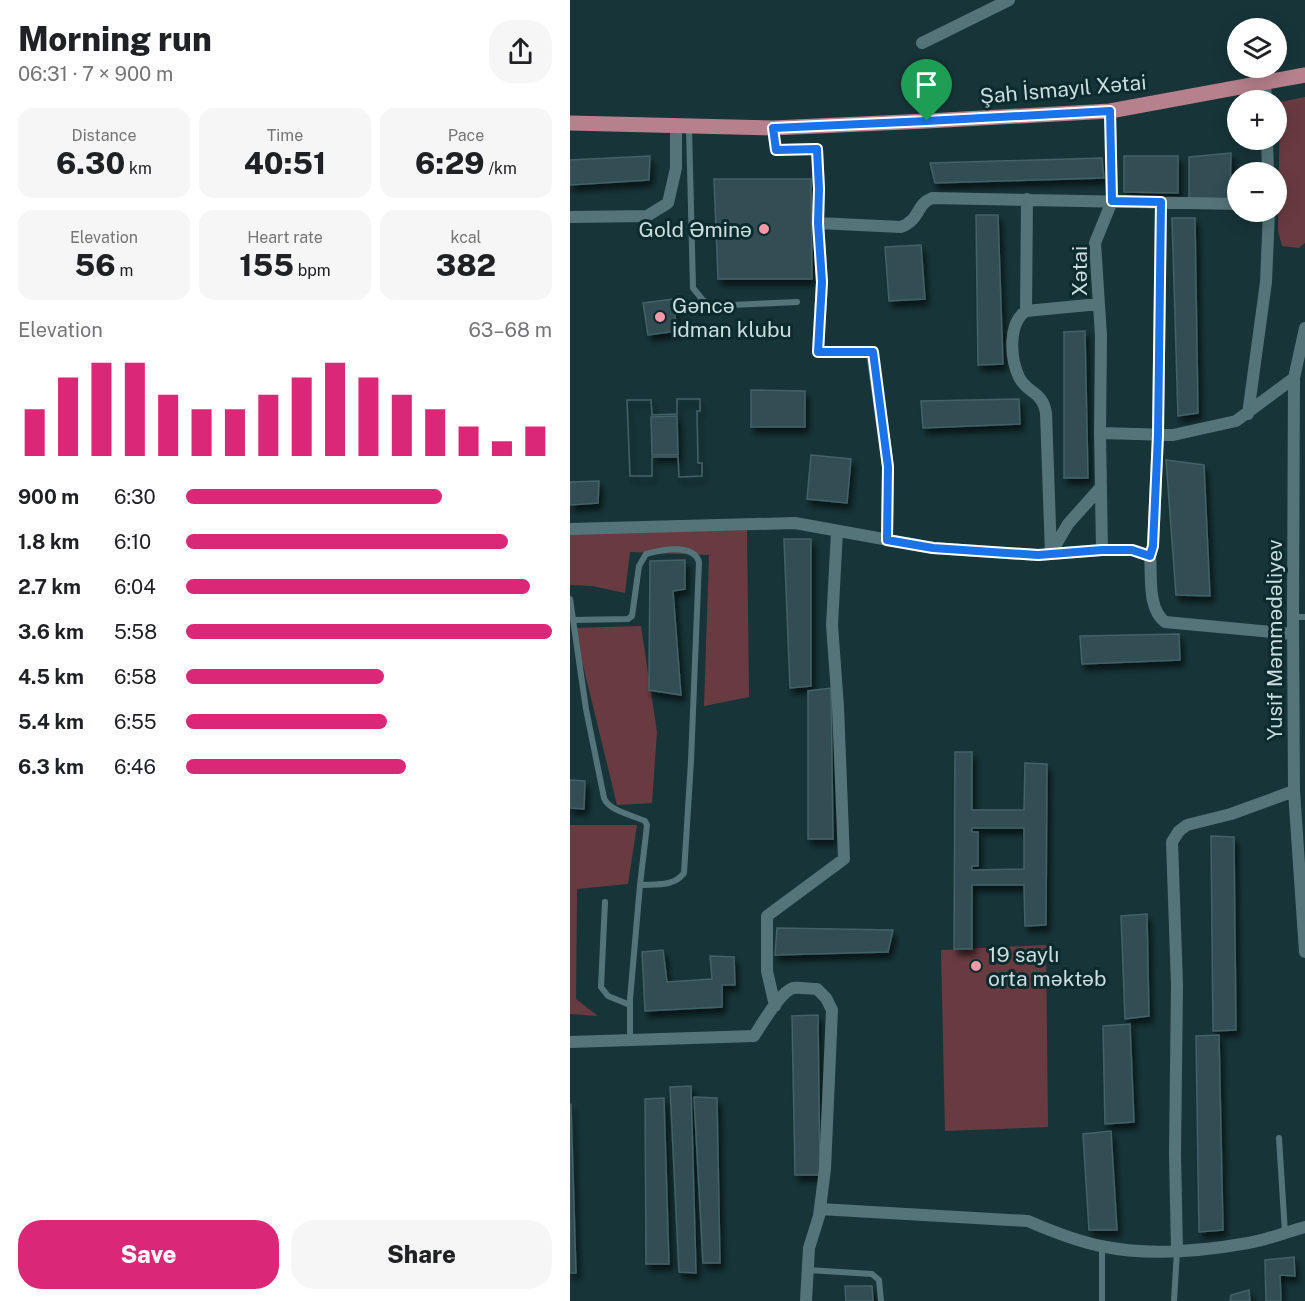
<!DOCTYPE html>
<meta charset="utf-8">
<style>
:root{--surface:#fff;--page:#f6f6f6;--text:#202124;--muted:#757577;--accent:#db2777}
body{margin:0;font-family:"Public Sans",sans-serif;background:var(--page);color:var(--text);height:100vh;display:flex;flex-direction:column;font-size:22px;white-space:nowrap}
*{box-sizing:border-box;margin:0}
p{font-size:20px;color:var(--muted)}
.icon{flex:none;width:33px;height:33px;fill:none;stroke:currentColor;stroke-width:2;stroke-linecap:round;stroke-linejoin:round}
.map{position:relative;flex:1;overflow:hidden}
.sheet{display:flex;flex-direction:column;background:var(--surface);width:570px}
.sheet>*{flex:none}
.buttons{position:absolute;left:657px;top:18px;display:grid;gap:12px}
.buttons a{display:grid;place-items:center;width:60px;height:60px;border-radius:50%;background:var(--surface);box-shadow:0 3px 15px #0003;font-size:30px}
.pin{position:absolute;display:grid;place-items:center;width:51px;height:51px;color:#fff;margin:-62px -26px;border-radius:50% 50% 50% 0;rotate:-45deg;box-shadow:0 0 6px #0007}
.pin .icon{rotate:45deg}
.round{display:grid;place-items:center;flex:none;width:63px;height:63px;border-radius:24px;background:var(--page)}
.headline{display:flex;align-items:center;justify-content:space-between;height:102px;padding:0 18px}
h1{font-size:33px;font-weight:800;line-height:45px}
.stats{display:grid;grid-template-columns:repeat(3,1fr);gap:9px;height:102px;padding:6px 18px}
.stats div{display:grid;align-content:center;border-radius:15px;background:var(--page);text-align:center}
.stats b{font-size:30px;font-weight:800}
.stats small{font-size:16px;font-weight:400}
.stats p{font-size:16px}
.chart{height:168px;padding:12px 18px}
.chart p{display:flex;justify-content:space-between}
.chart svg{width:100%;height:108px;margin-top:6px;stroke:var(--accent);stroke-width:6}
.action{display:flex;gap:12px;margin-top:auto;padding:12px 18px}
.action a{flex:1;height:69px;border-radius:24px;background:var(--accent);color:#fff;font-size:24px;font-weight:800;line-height:69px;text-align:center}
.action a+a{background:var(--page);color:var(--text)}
ul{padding:0 18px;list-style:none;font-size:20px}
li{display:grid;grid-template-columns:96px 72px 1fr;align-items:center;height:45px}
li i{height:15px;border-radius:8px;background:var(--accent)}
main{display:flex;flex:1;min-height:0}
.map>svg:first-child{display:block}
.green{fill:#683b41}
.building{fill:#304e53;stroke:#436267;stroke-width:1.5;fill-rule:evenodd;filter:url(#shadow)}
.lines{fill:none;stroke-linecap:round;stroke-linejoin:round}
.lane{stroke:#557479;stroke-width:6}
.street{stroke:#557479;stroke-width:12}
.primary{stroke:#b6808c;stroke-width:15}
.route-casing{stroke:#fff;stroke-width:12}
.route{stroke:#1a73e8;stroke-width:8}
.poi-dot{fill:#f49aa6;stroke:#0c2b2f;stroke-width:2}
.labels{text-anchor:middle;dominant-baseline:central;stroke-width:6;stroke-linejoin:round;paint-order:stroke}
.street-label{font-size:21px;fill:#ccdcdf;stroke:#0c2b2f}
.poi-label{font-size:21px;fill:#ccdcdf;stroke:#0c2b2f;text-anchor:start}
</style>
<main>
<section class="sheet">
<div class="headline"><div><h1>Morning run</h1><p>06:31 · 7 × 900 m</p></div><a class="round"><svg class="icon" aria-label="share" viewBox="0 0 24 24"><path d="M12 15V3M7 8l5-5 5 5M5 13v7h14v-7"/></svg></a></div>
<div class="stats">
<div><p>Distance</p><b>6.30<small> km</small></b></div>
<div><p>Time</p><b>40:51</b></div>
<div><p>Pace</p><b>6:29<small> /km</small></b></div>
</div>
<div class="stats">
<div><p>Elevation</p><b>56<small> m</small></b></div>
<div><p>Heart rate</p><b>155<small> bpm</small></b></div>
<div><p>kcal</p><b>382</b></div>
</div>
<div class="chart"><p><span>Elevation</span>63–68 m</p>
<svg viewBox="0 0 160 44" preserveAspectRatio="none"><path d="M5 44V25M15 44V12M25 44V6M35 44V6M45 44V19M55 44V25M65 44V25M75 44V19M85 44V12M95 44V6M105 44V12M115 44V19M125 44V25M135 44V32M145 44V38M155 44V32"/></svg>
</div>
<ul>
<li><b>900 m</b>6:30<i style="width:70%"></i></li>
<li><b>1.8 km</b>6:10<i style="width:88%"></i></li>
<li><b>2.7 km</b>6:04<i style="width:94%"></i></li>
<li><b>3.6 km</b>5:58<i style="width:100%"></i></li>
<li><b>4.5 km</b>6:58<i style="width:54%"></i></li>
<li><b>5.4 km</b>6:55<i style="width:55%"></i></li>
<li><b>6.3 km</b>6:46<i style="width:60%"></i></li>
</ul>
<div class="action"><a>Save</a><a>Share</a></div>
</section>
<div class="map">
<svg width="735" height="1301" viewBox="0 0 735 1301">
<defs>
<filter id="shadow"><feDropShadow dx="3.5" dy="6" stdDeviation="3" flood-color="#0009"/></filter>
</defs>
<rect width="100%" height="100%" fill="#173539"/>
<path class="green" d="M 735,97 L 735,243 L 729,248 L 712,246 L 708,231 L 710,102 Z
M 177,530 L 179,697 L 134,706 L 139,555 L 60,552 L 55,593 L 22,586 L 0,585 L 0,534 Z
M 71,626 L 87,732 L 82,803 L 47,805 L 4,628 Z
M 0,825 L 67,825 L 58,884 L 7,889 L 6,999 L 28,1016 L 0,1014 Z
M 476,945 L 478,1127 L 375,1131 L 371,950 Z"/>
<path class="building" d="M 661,153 L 660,199 L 619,200 L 619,157 Z
M 80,156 L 79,180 L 0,185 L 0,160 Z
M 554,156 L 608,156 L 608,193 L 554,192 Z
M 532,158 L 534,178 L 365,183 L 360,163 Z
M 144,179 L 241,179 L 242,279 L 148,279 Z
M 406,215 L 428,215 L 433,364 L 408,365 Z
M 602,218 L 625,218 L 628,413 L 608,416 Z
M 351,245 L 355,299 L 319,301 L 315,247 Z
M 103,299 L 107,331 L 78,335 L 73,303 Z
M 515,331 L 518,478 L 494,478 L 494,332 Z
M 181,390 L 235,391 L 235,427 L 181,427 Z
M 107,399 L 130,399 L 130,411 L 127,411 L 128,463 L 132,463 L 132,476 L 109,477 L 108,457 L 82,457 L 82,476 L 60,476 L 57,400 L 81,400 L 82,415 L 107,414 ZM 107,416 L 108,455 L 82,455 L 81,417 Z
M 107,399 L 130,399 L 130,411 L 127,411 L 128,463 L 132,463 L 132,476 L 109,477 L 108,457 L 82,457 L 82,476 L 60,476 L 57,400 L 81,400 L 82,415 L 107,414 Z
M 449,399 L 450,424 L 353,428 L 351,401 Z
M 241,455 L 281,459 L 277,503 L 237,499 Z
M 596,460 L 634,465 L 640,596 L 606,595 Z
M 29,481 L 28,503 L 0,505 L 0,482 Z
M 214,539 L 241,539 L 241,686 L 220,688 Z
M 115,560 L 115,589 L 103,591 L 111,695 L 79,690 L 80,561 Z
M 609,634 L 610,660 L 512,664 L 510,636 Z
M 261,688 L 263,839 L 238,839 L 238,691 Z
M 385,752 L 402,752 L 402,810 L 454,810 L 455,763 L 477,764 L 476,925 L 455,926 L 454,885 L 402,885 L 402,949 L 384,949 ZM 402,828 L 454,828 L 454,869 L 402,870 L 402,866 L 408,866 L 408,832 L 402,832 Z
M 0,780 L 15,781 L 14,809 L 0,808 Z
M 641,836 L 664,837 L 666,1030 L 643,1031 Z
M 577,914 L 579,1016 L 555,1019 L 551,916 Z
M 207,928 L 323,930 L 318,952 L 205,955 Z
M 93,950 L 97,982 L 142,979 L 140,956 L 164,957 L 165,985 L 152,985 L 152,1007 L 75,1011 L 72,952 Z
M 248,1015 L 250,1175 L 225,1175 L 222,1016 Z
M 560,1024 L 564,1122 L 535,1124 L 533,1026 Z
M 649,1035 L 653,1230 L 629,1232 L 626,1036 Z
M 121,1086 L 126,1273 L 109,1272 L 100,1087 Z
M 124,1097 L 147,1098 L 150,1263 L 133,1263 Z
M 94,1098 L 99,1264 L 76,1264 L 75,1099 Z
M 0,1104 L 1,1104 L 6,1273 L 0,1273 Z
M 541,1131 L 547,1230 L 519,1230 L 513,1134 Z
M 724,1257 L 725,1276 L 710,1275 L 711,1301 L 696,1301 L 695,1260 Z
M 275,1286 L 302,1286 L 303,1301 L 276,1301 Z
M 679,1290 L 680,1301 L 660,1301 L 661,1295 Z"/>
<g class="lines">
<path class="lane" d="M 119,128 L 123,288 L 132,299 L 141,306 L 227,302
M 0,599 L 16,709 L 34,798 C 39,811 62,815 75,821 L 77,825 L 70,885 L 60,999 L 60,1040
M 723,617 L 735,617
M 3,620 L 58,619 L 62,616 L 69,566 L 76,554 C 91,550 123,543 129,562 L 121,761 L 114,873 C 104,887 85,884 70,885
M 35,902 L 31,987 L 38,996 L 60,1005
M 709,1138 L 715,1233
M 532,1247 L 532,1301
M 238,1270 L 302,1274 L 309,1280 L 311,1301
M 604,1301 L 607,1251"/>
<path class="street" d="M 352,43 L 439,0
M 695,82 L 696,100
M 203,128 L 206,150 L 247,149 L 249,189 L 248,223 L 252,282 L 248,352 L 302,352 L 318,467 L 317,540
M 697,140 L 698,172
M 0,217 L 77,216 L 98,203 L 106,168 L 106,126
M 248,223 L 331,227 C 352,218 345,205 362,198 L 668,204
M 456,311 L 457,199
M 735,328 L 724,378 L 723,617 L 724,791 L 735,952
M 678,414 L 696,282 L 699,212
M 530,433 L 603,435 L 666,421 L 724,378
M 0,529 L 225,523 L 363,548 L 468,555 L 532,550 L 562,550 L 580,556 C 582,576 577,608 595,622 L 723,634
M 532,550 L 530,433 L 531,336 L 525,243 L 542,201 L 540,111
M 481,553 L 498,524 L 531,487
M 481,554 L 476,413 C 472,390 457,394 449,377 C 440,358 438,323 456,311 L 529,304
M 580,556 L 583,546 L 588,435 L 591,202
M 205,1006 L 197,971 L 197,916 L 274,859 L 268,707 L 262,625 L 267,531
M 0,1042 L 184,1036 C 192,1024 210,992 223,988 C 230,987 240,989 247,989 L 256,998 L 262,1010 L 255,1169 L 249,1216 L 239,1248 L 236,1301
M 250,1209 L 458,1221 C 481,1231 506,1241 531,1246 C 576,1256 633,1251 678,1243 C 697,1240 716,1232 735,1227
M 607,1251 L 605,1154 L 607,985 L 602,842 L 609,831 L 617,825 L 661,814 L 724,791"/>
<path class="primary" d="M 0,123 L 203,128 L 357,121 L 540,111 L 735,75"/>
</g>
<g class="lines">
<g class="route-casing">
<path id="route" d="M 540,111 L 542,201 L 591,202 L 588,435 L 583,546 L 580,556 L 562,550 L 532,550 L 468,555 L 363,548 L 317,540 L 318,467 L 303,352 L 248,352 L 252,282 L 248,223 L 249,189 L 247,149 L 206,150 L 203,128 L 357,121 Z"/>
</g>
<use href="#route" class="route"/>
</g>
<g class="poi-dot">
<circle cx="194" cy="229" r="6"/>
<circle cx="90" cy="317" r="6"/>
<circle cx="406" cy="966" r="6"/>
</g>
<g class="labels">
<g class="street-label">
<text transform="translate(493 89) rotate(-5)">Şah İsmayıl Xətai</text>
<text transform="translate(509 271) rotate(-90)">Xətai</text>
<text transform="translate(704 640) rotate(-90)">Yusif Məmmədəliyev</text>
</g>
<g class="poi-label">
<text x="182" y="229" text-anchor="end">Gold Əminə</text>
<text x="102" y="305">Gəncə<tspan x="102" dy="24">idman klubu</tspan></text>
<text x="418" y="954">19 saylı<tspan x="418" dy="24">orta məktəb</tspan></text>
</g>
</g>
</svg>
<div class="buttons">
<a><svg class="icon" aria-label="layers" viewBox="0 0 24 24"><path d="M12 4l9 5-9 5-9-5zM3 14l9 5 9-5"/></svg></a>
<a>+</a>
<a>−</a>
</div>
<div class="pin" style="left:357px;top:121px;background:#1e9e55"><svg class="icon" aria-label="arrive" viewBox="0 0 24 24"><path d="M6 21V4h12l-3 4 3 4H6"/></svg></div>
</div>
</main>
